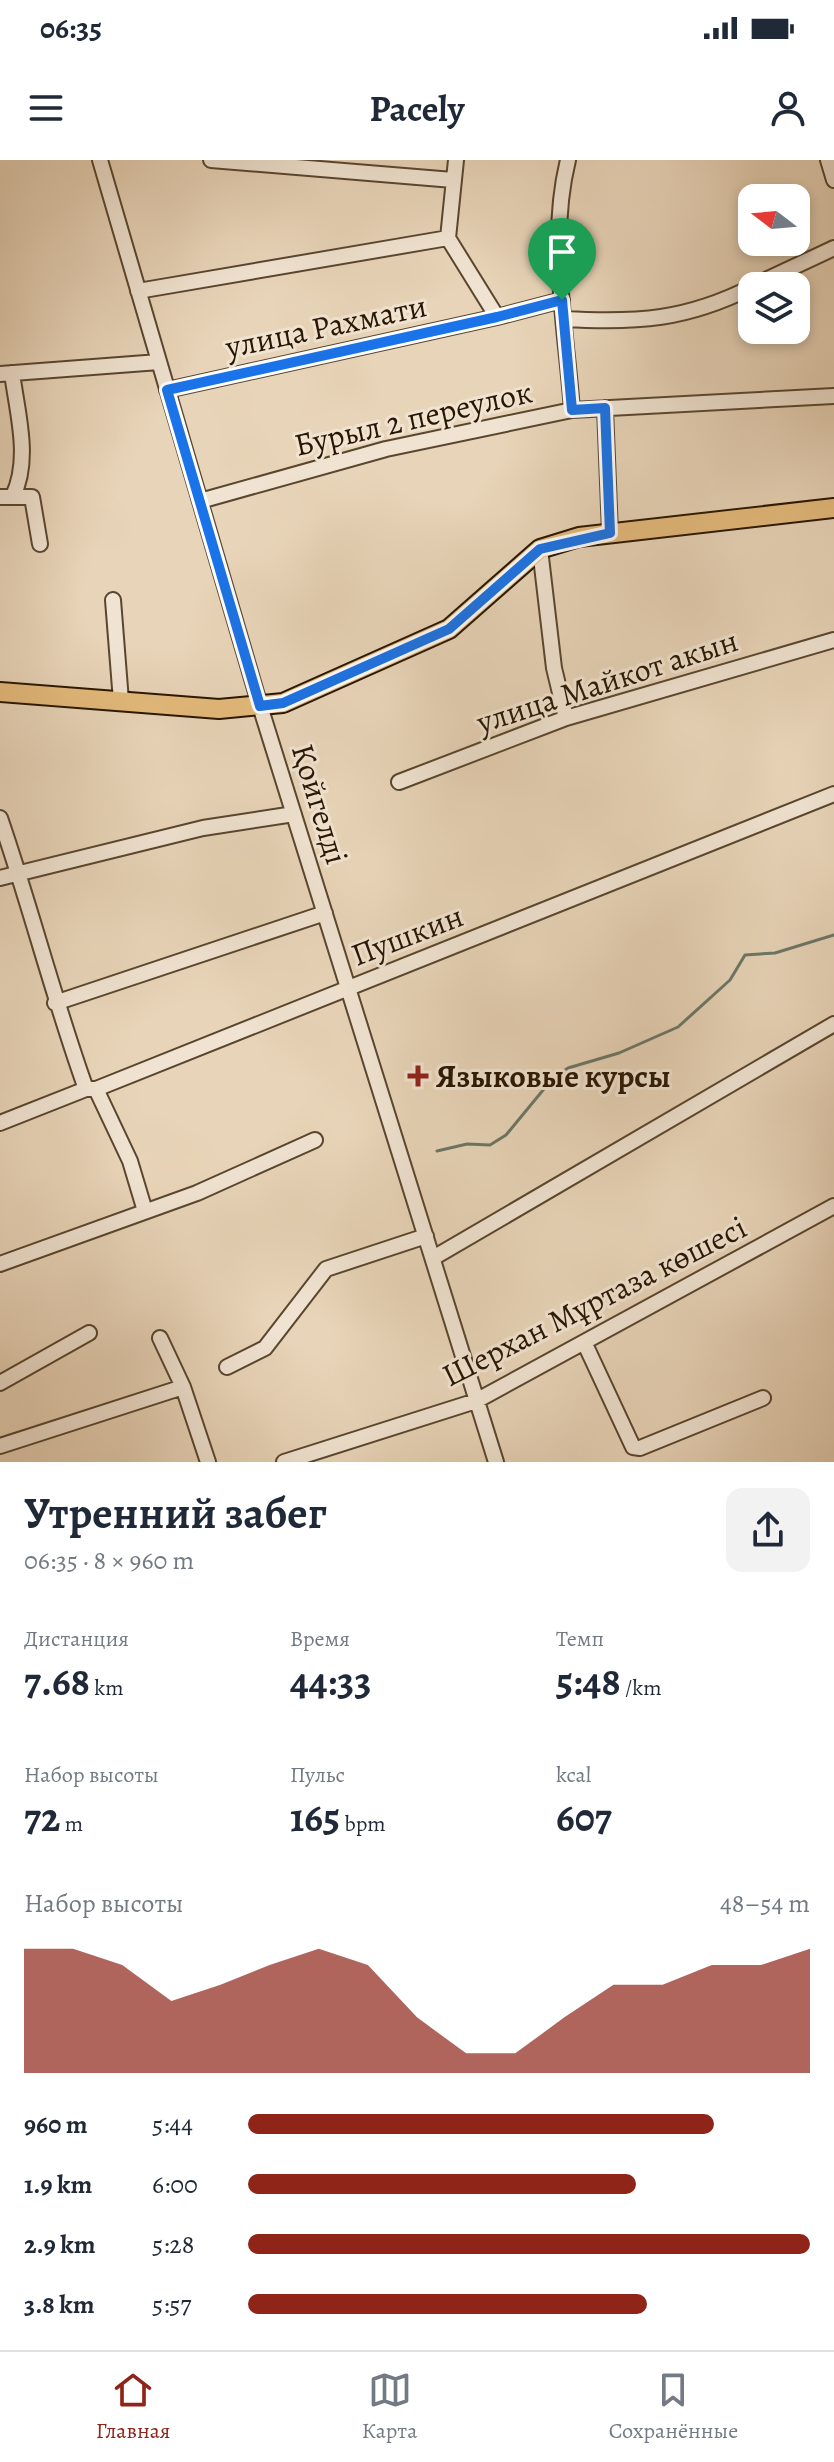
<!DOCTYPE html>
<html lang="ru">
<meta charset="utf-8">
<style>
:root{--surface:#fff;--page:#f2f2f3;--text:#1f2937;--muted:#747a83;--line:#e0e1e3;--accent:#8f2418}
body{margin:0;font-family:Alegreya,serif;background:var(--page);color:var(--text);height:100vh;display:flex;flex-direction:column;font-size:30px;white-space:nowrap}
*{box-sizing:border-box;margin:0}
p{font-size:26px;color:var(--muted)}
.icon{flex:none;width:44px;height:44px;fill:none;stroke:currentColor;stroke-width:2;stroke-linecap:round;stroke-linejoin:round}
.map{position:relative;height:1302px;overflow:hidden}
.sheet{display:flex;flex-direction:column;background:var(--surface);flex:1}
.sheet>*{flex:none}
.needle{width:52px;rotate:286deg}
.buttons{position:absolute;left:738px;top:24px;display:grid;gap:16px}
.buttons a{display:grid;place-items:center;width:72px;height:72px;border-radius:16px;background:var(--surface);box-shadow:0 4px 12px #0003;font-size:40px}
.pin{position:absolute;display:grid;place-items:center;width:68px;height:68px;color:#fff;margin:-82px -34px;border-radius:50% 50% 50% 0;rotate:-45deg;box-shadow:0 0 8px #0007}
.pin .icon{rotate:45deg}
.round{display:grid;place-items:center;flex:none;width:84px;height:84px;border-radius:16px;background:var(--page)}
.headline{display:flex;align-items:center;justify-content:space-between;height:136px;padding:0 24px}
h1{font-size:44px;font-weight:700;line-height:60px}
.figures{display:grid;grid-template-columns:repeat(3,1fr);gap:12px;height:136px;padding:8px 24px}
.figures div{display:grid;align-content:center}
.figures b{font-size:40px;font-weight:700}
.figures small{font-size:22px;font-weight:400}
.figures p{font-size:22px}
.chart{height:224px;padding:16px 24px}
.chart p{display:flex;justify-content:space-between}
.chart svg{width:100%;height:144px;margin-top:8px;fill:var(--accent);opacity:.7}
ul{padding:0 24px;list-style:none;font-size:26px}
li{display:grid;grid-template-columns:128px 96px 1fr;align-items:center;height:60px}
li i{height:20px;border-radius:10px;background:var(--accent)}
.status{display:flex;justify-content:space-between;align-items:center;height:56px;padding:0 40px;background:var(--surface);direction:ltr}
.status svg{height:22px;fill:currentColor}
header{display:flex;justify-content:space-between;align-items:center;height:104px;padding:0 24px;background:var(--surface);font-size:36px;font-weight:700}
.tab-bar{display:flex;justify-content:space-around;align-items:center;height:112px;border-top:2px solid var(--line);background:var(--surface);font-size:22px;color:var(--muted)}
.tab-bar a{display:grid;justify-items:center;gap:4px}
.tab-bar .on{color:var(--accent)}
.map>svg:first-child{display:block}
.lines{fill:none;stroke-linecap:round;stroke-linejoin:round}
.stream{stroke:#6b7768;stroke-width:3}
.minor-casing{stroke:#59462f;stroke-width:18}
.major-casing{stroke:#291601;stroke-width:22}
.minor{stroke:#f0e3d1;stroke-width:14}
.major{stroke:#e4ba7c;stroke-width:18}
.route-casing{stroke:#fff;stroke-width:16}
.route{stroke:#1a73e8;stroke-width:10}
.poi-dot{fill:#8f2418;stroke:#f0e3d1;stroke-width:3}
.labels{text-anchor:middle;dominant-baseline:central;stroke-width:6;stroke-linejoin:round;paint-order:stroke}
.street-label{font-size:32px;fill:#291601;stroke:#f0e3d1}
.poi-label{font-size:32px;font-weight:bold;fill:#291601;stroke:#f0e3d1;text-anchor:start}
</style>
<div class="status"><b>06:35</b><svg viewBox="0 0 49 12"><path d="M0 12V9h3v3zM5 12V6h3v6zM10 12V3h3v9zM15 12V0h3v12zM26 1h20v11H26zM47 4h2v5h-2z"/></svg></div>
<header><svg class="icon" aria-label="menu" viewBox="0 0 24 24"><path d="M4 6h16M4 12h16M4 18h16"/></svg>Pacely<svg class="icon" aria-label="person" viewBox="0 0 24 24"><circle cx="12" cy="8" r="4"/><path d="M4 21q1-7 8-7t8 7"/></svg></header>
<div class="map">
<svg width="834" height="1302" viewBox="0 0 834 1302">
<rect width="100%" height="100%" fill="#e8d4b8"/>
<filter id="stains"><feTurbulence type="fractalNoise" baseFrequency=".0025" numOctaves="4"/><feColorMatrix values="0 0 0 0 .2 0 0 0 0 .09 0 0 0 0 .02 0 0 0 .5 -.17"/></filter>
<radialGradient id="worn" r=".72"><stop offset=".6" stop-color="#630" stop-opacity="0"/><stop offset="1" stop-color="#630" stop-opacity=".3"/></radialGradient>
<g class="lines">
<path class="stream" d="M 437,991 L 467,984 L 490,985 L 506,975 L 553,918 L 568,908 L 619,893 L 678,867 L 730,820 L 745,795 L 775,793 L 834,775"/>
<g class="minor-casing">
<path id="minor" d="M 100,0 L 260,546 L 496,1302
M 211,0 L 453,20
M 456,0 L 448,78 L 497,157 L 562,140
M 568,0 C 548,80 566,168 572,250
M 828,0 L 834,20
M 753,126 L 834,88
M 138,131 L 448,78
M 565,159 C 638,163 686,160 752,127
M 12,213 C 17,252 31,299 13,336
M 0,214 L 159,202
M 167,230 L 497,157
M 605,248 L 610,373
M 0,337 L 32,337 L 40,384
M 200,341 L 386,289 L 572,250 L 834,236
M 540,389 L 554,508 L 566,558
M 113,440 L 121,541
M 399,622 L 566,558 L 834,480
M 0,658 C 31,748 54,840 86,929
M 0,718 L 203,668 L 294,654
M 55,843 L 325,753
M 96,929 L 130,1001 L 145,1051
M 0,963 L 86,929 L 96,929 L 834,634
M 433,1098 L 834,864
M 0,1104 L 197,1033 L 315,980
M 160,1178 L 183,1227 L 208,1302
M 585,1184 L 633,1287 L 640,1288 L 763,1238
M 227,1207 L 265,1188 L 326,1109 L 426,1076
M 0,1223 L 89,1173
M 0,1286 L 183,1227
M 284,1302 L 476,1241 L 834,1046"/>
</g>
<g class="major-casing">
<path id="major" d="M 0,532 L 219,549 L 283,543 L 449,469 L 540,389 L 579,377 L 834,348"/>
</g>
<use href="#minor" class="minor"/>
<use href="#major" class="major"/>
</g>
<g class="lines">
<g class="route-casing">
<path id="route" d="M 562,140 L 572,250 L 605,248 L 610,373 L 540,389 L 449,469 L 283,543 L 260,546 L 167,230 L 497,157 Z"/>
</g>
<use href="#route" class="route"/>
</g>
<path class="poi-dot" d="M414 904h8v8h8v8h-8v8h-8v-8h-8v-8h8z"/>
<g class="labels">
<g class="street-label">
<text transform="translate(326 166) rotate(-12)">улица Рахмати</text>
<text transform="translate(413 258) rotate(-13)">Бурыл 2 переулок</text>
<text transform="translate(607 521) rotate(-18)">улица Майкот акын</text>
<text transform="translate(320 644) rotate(73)">Қойгелді</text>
<text transform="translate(407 775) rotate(-21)">Пушкин</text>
<text transform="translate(594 1141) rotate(-27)">Шерхан Мұртаза көшесі</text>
</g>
<g class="poi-label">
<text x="436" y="916">Языковые курсы</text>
</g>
</g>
<rect width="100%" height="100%" filter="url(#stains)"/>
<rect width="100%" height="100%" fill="url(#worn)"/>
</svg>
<div class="buttons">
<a><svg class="needle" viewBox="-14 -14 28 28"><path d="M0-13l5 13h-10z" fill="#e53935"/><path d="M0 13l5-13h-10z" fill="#747a83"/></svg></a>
<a><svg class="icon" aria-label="layers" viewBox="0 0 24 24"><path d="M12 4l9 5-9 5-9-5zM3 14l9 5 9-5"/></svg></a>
</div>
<div class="pin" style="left:562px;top:140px;background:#1e9e55"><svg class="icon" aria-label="arrive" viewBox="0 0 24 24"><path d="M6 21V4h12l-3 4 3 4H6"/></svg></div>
</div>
<section class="sheet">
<div class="headline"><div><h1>Утренний забег</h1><p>06:35 · 8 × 960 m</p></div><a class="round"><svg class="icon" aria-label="share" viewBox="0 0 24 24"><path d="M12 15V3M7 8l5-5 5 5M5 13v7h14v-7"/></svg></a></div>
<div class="figures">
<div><p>Дистанция</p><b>7.68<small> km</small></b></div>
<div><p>Время</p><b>44:33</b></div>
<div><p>Темп</p><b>5:48<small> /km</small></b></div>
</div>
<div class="figures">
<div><p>Набор высоты</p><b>72<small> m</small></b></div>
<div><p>Пульс</p><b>165<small> bpm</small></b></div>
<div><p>kcal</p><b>607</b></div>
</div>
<div class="chart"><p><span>Набор высоты</span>48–54 m</p>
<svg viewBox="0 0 160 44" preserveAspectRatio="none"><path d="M0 44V6L10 6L20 11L30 22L40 17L50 11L60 6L70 11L80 27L90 38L100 38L110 27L120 17L130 17L140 11L150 11L160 6V44z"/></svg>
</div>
<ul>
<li><b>960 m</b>5:44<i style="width:83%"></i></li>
<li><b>1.9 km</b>6:00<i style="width:69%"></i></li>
<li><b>2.9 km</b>5:28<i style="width:100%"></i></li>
<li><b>3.8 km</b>5:57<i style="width:71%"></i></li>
</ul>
</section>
<nav class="tab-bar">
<a class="on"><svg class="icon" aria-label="home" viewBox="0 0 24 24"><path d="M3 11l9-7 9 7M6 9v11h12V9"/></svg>Главная</a>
<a><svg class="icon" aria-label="map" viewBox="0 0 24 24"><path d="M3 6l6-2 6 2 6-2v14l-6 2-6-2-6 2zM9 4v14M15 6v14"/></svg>Карта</a>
<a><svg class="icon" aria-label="saved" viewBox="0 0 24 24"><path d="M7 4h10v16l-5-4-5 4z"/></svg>Сохранённые</a>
</nav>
